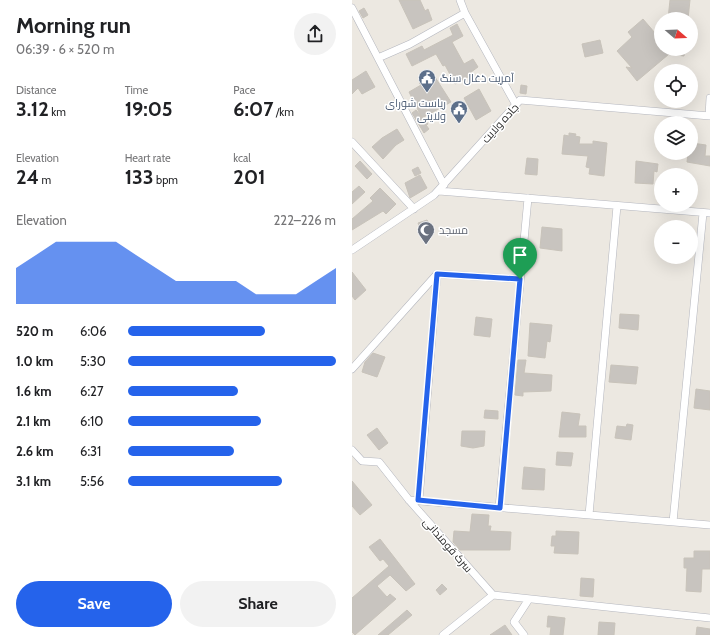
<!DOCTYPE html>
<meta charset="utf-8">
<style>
:root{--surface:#fff;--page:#f2f2f2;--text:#202124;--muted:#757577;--accent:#2563eb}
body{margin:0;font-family:Cabin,Cairo,sans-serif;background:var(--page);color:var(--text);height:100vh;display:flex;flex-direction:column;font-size:15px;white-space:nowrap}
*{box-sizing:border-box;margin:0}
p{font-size:13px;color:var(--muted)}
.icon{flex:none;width:22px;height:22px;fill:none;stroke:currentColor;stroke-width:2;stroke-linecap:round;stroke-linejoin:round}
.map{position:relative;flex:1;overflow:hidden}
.drawer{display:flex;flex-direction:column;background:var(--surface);width:352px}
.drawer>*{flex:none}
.needle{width:26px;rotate:109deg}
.controls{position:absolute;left:302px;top:12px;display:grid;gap:8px}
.controls a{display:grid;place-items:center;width:44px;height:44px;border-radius:50%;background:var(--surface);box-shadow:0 4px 16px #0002;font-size:20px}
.pin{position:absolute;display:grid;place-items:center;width:34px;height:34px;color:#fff;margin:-41px -17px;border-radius:50% 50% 50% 0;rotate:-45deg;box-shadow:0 0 4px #0007}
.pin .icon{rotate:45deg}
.round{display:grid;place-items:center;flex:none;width:42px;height:42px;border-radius:21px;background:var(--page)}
.overview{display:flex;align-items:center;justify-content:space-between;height:68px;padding:0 16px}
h1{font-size:22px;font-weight:800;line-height:30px}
.metrics{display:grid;grid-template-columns:repeat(3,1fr);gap:6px;height:68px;padding:4px 16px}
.metrics div{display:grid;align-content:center}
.metrics b{font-size:20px;font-weight:800}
.metrics small{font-size:11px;font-weight:400}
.metrics p{font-size:11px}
.chart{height:112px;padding:8px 16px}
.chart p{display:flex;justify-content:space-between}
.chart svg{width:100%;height:72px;margin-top:4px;fill:var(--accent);opacity:.7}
.button{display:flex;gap:8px;margin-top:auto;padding:8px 16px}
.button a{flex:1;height:46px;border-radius:24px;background:var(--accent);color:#fff;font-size:16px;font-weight:800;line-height:46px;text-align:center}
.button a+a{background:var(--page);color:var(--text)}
ul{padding:0 16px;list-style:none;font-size:13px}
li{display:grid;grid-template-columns:64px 48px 1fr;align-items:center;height:30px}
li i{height:10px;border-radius:5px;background:var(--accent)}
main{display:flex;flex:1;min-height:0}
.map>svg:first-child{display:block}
.building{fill:#c8c4bf;stroke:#c8c3ba}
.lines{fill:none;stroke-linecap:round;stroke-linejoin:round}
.street-casing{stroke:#b4b6be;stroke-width:8}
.street{stroke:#fff;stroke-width:7}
.route-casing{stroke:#fff;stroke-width:8}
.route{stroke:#2563eb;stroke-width:5}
.labels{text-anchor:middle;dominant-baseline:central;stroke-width:3;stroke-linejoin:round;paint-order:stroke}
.service-label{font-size:11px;fill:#4e5e75;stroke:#fff;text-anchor:start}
.street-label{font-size:11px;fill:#2c2c2c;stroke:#fff}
.worship-label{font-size:11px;fill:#5b616d;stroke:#fff;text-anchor:start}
</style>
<main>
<section class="drawer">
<div class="overview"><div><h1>Morning run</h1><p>06:39 · 6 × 520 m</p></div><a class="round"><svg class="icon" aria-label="share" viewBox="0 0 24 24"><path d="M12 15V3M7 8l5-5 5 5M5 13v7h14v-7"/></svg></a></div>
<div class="metrics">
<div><p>Distance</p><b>3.12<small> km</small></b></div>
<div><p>Time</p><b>19:05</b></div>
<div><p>Pace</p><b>6:07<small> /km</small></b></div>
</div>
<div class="metrics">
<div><p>Elevation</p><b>24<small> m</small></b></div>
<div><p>Heart rate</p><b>133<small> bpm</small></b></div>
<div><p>kcal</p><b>201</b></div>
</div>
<div class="chart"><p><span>Elevation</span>222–226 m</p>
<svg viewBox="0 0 160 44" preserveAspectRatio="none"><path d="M0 44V22L10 14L20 6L30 6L40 6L50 6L60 14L70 22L80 30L90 30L100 30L110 30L120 38L130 38L140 38L150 30L160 22V44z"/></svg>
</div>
<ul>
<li><b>520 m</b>6:06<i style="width:66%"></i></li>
<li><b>1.0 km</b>5:30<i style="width:100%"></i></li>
<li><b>1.6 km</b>6:27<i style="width:53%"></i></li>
<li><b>2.1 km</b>6:10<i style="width:64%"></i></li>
<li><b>2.6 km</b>6:31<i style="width:51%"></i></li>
<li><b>3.1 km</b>5:56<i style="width:74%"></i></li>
</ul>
<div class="button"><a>Save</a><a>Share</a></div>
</section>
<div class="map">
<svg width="358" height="635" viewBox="0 0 358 635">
<rect width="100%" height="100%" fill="#ece8e1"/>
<path class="building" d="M 47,0 L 68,0 L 73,11 L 76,9 L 80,20 L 61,29 Z
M 318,0 L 338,0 L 336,19 L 316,19 Z
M 12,8 L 16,15 L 11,18 L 7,11 Z
M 291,19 L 309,40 L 309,49 L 323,49 L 285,81 L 274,67 L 280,68 L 265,51 L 280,37 L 276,32 Z
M 105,24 L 111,36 L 100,42 L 112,64 L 121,59 L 126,67 L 115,75 L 116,77 L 103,84 L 93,65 L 91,66 L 84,54 L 60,66 L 54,54 L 70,46 L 72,50 L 101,35 L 98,28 Z
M 248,40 L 251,53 L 233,57 L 230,44 Z
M 325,49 L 333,49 L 332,56 L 324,55 Z
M 14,71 L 23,87 L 10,94 L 6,88 L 0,94 L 0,80 Z
M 83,77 L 99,102 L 70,118 L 57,92 L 69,85 L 67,83 L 73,79 L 74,82 Z
M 169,85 L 175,86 L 174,94 L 168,93 Z
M 127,89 L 139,111 L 124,120 L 112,98 Z
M 64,110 L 76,124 L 74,125 L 77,129 L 72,133 L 60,113 Z
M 45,129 L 52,140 L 44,145 L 31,159 L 20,147 L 30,138 Z
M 217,133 L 224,134 L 223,136 L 228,137 L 227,144 L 241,144 L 241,141 L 255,143 L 252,176 L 237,174 L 238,168 L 234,167 L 236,156 L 210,154 L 212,135 L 217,136 Z
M 340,143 L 354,145 L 353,156 L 358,156 L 358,166 L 335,162 L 336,153 L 339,153 Z
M 175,158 L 186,159 L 185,175 L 173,174 Z
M 8,161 L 20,174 L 15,179 L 3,166 Z
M 284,161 L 306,164 L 305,172 L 302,171 L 301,184 L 283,183 Z
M 66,167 L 69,173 L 63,176 L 60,170 Z
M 68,175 L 75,188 L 58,198 L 53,183 Z
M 7,186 L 13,192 L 0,204 L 0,192 Z
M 28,188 L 44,204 L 34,214 L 31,211 L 0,230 L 0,219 L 21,201 L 18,198 Z
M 75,220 L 79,227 L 70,232 L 66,223 Z
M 190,227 L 210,229 L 210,251 L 188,248 Z
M 0,272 L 14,290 L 3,300 L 0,296 Z
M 268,314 L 287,315 L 286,330 L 267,328 Z
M 124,317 L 140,319 L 138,337 L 122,335 Z
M 178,323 L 200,325 L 198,342 L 195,341 L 193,358 L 176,356 Z
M 21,353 L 33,357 L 25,377 L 10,372 L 13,362 Z
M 166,360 L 174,360 L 172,373 L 200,375 L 199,391 L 171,392 L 171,396 L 163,395 Z
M 259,365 L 286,367 L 284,384 L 257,382 Z
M 344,389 L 358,391 L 358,410 L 342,408 Z
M 133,410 L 146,411 L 146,419 L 132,418 Z
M 210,412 L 228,414 L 226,426 L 234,426 L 234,437 L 207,437 Z
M 275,424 L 281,425 L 279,440 L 263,438 L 265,426 L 274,427 Z
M 25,428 L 36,443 L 27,450 L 15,435 Z
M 110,431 L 133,431 L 132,446 L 121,448 L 109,446 Z
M 205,452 L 221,453 L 219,466 L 204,465 Z
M 172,467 L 193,469 L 192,490 L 170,489 Z
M 0,481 L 20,505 L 8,515 L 0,506 Z
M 120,514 L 137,515 L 136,526 L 139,526 L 138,531 L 159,532 L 158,550 L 108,550 L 101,542 L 102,531 L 118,532 Z
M 204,531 L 227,532 L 226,554 L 202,553 L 203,546 L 199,546 L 200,536 L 204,536 Z
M 28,539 L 63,584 L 54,591 L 38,575 L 25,586 L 35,597 L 38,594 L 44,599 L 3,635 L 0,632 L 0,598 L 37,566 L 31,559 L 28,561 L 17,547 Z
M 342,551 L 358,551 L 358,569 L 350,569 L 349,592 L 334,591 L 335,568 L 332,568 L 332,558 L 342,558 Z
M 229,578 L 242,579 L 241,597 L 228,596 Z
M 90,584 L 95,589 L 88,595 L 84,590 Z
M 55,610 L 60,615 L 36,635 L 26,635 Z
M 196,616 L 213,618 L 211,635 L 198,635 L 199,627 L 195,627 Z
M 247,622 L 263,623 L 262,635 L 246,635 Z
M 153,625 L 160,635 L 138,635 Z
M 345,627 L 358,629 L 358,635 L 344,635 Z"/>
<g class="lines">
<g class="street-casing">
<path id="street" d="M 108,0 L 113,13 L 164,105
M 0,8 L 92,185
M 26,58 L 58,44 L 113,13
M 357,116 L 358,98
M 0,142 L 62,209
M 87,191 L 358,213
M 0,250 L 82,195 L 168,100 L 358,116
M 0,369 L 85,274 L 168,279
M 0,450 L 10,461 L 27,462 L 57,500 L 141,595
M 57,500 L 358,525
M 67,500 L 85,274
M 147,508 L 176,198
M 237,515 L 265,206
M 321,522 L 351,213
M 91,635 L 141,595 L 358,618
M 172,635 L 162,622 L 177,599"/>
</g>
<use href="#street" class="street"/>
</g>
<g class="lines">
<g class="route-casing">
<path id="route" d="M 85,274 L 168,279 L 148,508 L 66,500 Z"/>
</g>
<use href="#route" class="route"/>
</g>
<defs>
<g id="civic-pin" transform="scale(0.9)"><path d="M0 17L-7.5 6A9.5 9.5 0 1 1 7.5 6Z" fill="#5c6f8a" stroke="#fff"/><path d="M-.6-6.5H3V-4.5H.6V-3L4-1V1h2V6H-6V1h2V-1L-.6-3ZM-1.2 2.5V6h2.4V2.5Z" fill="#fff"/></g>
<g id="mosque-pin" transform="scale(0.9)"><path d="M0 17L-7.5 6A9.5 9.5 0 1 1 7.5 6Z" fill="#6b7280" stroke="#fff"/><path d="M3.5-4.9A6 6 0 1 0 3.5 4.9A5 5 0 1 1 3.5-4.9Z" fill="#fff"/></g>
</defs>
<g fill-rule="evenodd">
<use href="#civic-pin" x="75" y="78"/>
<use href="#civic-pin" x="107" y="109"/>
<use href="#mosque-pin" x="74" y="230"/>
</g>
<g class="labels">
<g class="service-label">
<text x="88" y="78">آمریت ذغال سنگ</text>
<text x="94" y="103" text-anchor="end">ریاست شورای<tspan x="94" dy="13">ولایتی</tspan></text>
</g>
<g class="street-label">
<text transform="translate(148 123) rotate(-48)">جاده ولایت</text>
<text transform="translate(96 545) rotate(49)">سرک قومندانی</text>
</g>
<g class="worship-label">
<text x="87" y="230">مسجد</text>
</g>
</g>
</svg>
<div class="controls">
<a><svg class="needle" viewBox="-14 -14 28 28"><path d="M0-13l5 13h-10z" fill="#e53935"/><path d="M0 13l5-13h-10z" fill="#757577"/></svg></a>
<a><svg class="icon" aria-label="locate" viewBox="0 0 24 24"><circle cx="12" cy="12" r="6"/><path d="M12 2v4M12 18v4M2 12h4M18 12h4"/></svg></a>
<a><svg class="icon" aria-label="layers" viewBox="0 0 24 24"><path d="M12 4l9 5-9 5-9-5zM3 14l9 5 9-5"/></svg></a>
<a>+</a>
<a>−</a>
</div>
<div class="pin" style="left:168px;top:279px;background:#1e9e55"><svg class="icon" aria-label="arrive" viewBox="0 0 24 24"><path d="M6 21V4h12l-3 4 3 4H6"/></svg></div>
</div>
</main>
